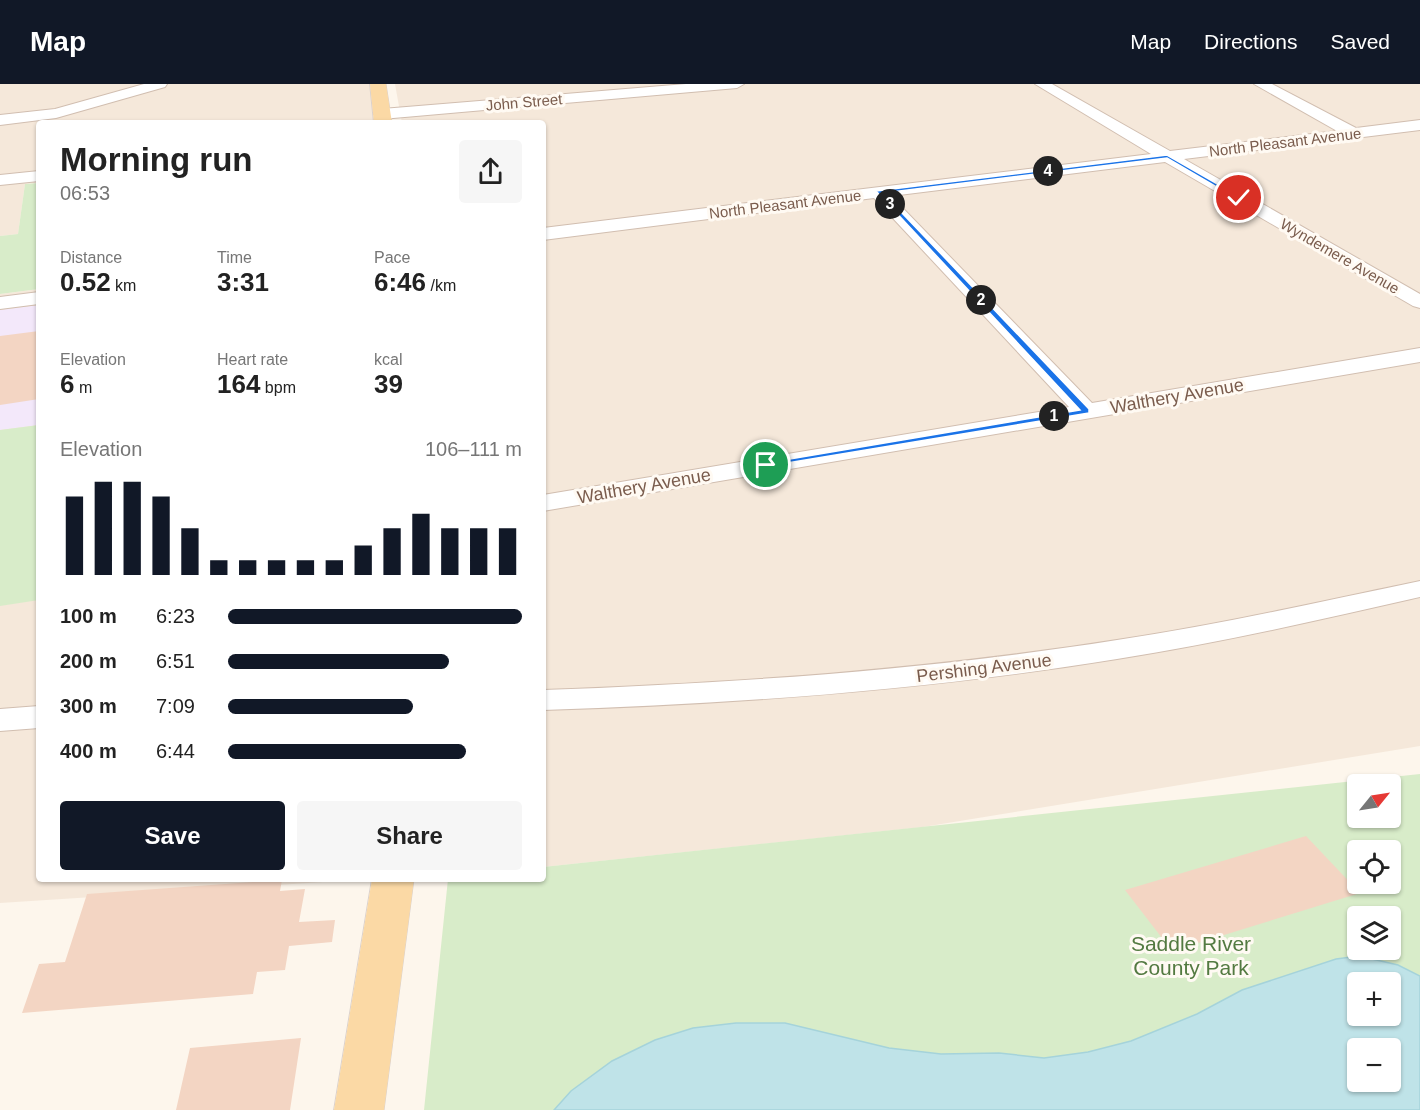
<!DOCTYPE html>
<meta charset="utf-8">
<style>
:root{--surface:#fff;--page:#f6f6f6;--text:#222;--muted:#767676;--accent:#111827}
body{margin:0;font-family:Helvetica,sans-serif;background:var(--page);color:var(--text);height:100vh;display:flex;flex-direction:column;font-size:22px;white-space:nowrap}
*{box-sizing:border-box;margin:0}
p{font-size:20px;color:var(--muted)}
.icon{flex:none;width:33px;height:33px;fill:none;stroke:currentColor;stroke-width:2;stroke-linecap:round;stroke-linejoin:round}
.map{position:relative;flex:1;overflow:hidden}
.drawer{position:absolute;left:36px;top:36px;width:510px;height:762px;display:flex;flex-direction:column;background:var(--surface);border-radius:6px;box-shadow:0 2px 4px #0004}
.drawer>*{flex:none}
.needle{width:39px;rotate:60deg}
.tools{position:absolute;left:1347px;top:690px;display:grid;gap:12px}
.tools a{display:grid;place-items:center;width:54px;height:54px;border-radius:6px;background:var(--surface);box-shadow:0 2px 4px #0004;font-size:30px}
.pin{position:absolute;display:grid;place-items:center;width:51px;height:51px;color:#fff;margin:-26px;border:3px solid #fff;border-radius:50%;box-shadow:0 2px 6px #0007}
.km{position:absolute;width:30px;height:30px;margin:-15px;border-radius:50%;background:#222;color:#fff;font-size:16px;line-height:30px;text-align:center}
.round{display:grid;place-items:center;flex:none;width:63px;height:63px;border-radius:6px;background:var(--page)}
.head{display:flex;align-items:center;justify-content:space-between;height:102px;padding:0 24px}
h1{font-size:33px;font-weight:800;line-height:45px}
.figures{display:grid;grid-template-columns:repeat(3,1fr);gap:9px;height:102px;padding:6px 24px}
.figures div{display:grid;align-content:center}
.figures b{font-size:26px;font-weight:800}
.figures small{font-size:16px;font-weight:400}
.figures p{font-size:16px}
.chart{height:168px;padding:12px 24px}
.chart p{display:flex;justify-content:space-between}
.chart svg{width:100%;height:108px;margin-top:6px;stroke:var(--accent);stroke-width:6}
.primary-button{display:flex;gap:12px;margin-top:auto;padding:12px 24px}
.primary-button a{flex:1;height:69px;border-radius:6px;background:var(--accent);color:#fff;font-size:24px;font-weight:800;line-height:69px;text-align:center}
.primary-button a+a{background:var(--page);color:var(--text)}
ul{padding:0 24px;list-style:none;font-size:20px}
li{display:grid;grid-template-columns:96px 72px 1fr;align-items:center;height:45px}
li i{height:15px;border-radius:8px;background:var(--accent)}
header{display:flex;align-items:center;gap:36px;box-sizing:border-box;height:84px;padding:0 30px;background:var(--accent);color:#fff}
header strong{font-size:28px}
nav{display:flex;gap:33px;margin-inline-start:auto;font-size:21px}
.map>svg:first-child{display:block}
.residential{fill:#f5e8da}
.education{fill:#f3e8fa}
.green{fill:#d8ecc9;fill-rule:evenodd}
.water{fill:#bfe3e8;stroke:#a5d3da;stroke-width:1.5;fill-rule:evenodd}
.building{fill:#f3d5c3}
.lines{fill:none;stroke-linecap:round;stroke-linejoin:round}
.minor-casing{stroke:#d1beb0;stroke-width:2}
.primary-casing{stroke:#dad1cd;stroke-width:1}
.minor{fill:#fff;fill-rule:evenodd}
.primary{fill:#fbd9a5;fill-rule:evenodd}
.route{fill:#1a73e8;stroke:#fff;stroke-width:1.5}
.labels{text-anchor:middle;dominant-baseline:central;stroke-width:6;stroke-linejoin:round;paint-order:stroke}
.far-street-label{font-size:15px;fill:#7a5c4d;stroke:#fffaf3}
.street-label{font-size:18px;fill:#7a5c4d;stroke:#fffaf3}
.near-park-label{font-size:21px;fill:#537a41;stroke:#fffaf3}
</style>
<header>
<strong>Map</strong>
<nav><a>Map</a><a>Directions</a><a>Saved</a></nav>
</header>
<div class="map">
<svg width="1420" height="1026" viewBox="0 0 1420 1026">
<rect width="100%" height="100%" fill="#fdf6ec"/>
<path class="residential" d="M 0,0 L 378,0 L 383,39 L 39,39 L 39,99 L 25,100 L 18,150 L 0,152 Z
M 395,0 L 1420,0 L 1420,662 L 923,743 L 543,783 L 543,39 L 402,39 Z
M 39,205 L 39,795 L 370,795 L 0,819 L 0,210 Z"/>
<path class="education" d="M 39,221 L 39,341 L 0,346 L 0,226 Z"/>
<path class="green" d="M 39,99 L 39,205 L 0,210 L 0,152 L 18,150 L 25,100 Z
M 39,341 L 39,516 L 0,522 L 0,346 Z
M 1420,690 L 1420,1026 L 424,1026 L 448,795 L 543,795 L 543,783 ZM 1358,700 L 1390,700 L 1390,734 L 1358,734 ZM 1358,766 L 1390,766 L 1390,800 L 1358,800 ZM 1358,832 L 1390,832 L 1390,866 L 1358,866 ZM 1358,898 L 1390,898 L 1390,932 L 1358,932 ZM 1358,964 L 1390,964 L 1390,998 L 1358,998 Z"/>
<path class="water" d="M 1359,872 L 1398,881 L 1420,892 L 1420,1026 L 554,1026 L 571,1007 L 612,977 L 655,956 L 693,944 L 736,939 L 785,939 L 889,964 L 941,970 L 999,969 L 1044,974 L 1088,968 L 1131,957 L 1197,930 L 1242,906 L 1336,875 ZM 1358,898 L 1390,898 L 1390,932 L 1358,932 ZM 1358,964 L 1390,964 L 1390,998 L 1358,998 Z"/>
<path class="building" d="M 39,247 L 39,315 L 0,321 L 0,252 Z
M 1306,752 L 1360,809 L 1172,867 L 1125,806 Z
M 282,796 L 280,807 L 305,805 L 299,838 L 335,836 L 332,858 L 289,862 L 285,886 L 257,888 L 253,910 L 22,929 L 39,880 L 65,878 L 87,810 Z
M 301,954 L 290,1026 L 176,1026 L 190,964 Z"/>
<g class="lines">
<g class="minor-casing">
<path id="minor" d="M 144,0 L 167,0 L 165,3 L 56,34 L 0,41 L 0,31 L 55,25 Z
M 686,0 L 744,0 L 737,4 L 382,35 L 374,30 L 382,25 Z
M 1035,0 L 1052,0 L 1170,67 L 1337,47 L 1254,0 L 1272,0 L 1356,44 L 1420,36 L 1420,46 L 1184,75 L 1420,210 L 1420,224 L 1413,222 L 1165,78 L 891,112 L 1092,319 L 1420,264 L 1420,278 L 543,427 L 543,411 L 1069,323 L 874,114 L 543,156 L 543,144 L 1151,70 Z
M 39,87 L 39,97 L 0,101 L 0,91 Z
M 39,208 L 39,220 L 0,225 L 0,213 Z
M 1420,497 L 1420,513 C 1319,536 1219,559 1117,575 C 927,606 735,620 543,626 L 543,606 C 735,599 927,586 1117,556 C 1219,541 1319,518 1420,497 Z
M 39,622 L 39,644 L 0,647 L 0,625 Z"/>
</g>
<g class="primary-casing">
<path id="primary" d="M 370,0 L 386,0 L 392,39 L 374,39 Z
M 372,795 L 414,795 L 384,1026 L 334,1026 Z"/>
</g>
<use href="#minor" class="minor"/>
<use href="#primary" class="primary"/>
</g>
<path class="route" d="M 1167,71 L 1242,114 L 1237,115 L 1167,74 L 883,109 L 1089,325 L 1089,329 L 763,383 L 761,381 L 766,379 L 1080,326 L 876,107 Z"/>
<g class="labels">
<g class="far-street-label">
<text transform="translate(524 18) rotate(-5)">John Street</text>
<text transform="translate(1285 58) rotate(-7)">North Pleasant Avenue</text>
<text transform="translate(785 120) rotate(-7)">North Pleasant Avenue</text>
<text transform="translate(1340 172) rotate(30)">Wyndemere Avenue</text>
</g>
<g class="street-label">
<text transform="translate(1177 312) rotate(-10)">Walthery Avenue</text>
<text transform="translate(644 402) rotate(-10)">Walthery Avenue</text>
<text transform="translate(984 584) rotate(-7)">Pershing Avenue</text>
</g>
<g class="near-park-label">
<text x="1191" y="859">Saddle River<tspan x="1191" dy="24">County Park</tspan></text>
</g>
</g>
</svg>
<div class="tools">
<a><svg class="needle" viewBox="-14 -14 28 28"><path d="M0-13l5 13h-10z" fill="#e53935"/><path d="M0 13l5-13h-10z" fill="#767676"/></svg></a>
<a><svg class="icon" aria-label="locate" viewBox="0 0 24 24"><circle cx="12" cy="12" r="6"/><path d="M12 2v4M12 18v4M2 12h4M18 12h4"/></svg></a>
<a><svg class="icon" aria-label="layers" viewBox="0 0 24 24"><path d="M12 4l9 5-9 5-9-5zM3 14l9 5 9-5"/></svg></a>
<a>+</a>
<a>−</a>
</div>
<div class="pin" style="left:766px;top:381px;background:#1e9e55"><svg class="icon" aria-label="arrive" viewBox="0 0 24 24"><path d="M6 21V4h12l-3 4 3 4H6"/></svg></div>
<div class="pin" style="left:1239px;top:114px;background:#d93025"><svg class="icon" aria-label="check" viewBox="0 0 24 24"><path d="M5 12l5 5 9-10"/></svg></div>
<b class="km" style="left:1054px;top:332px">1</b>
<b class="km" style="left:981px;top:216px">2</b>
<b class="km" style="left:890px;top:120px">3</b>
<b class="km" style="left:1048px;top:87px">4</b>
<section class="drawer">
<div class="head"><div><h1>Morning run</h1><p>06:53</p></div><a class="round"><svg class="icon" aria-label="share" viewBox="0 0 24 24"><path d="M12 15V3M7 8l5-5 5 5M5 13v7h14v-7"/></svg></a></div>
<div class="figures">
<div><p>Distance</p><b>0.52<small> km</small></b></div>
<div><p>Time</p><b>3:31</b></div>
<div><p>Pace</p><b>6:46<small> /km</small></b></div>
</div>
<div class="figures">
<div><p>Elevation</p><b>6<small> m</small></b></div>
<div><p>Heart rate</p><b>164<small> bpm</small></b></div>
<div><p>kcal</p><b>39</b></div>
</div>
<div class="chart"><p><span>Elevation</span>106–111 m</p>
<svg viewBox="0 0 160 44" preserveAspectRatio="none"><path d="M5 44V12M15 44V6M25 44V6M35 44V12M45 44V25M55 44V38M65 44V38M75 44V38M85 44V38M95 44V38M105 44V32M115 44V25M125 44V19M135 44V25M145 44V25M155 44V25"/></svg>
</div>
<ul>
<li><b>100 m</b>6:23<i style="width:100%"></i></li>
<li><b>200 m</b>6:51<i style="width:75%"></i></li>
<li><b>300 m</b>7:09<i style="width:63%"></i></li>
<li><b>400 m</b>6:44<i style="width:81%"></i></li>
</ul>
<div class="primary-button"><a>Save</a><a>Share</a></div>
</section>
</div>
